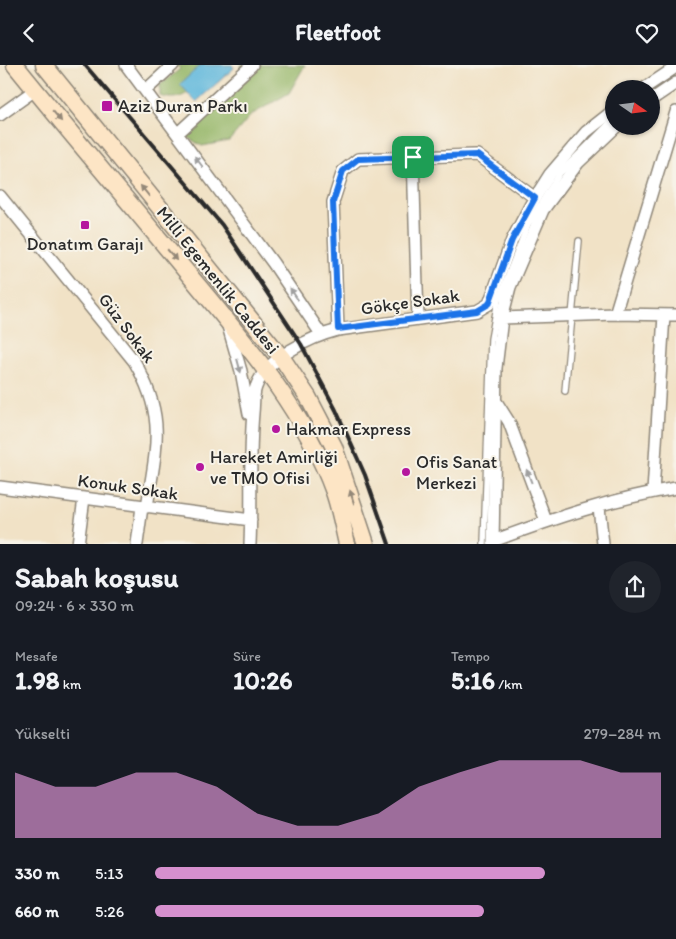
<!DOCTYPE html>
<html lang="tr">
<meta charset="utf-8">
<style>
:root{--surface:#171b24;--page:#20242c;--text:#f1f3f6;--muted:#9ea1a6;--accent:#d690ce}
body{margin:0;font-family:Itim,sans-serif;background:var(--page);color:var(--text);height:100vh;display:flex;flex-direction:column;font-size:19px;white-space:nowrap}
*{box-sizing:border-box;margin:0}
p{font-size:16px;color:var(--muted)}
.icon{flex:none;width:28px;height:28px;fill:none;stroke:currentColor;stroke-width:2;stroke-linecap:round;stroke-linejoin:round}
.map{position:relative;height:479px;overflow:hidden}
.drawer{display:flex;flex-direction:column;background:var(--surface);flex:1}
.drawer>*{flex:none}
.needle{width:32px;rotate:104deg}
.fabs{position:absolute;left:605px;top:15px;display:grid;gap:10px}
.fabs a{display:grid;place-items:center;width:55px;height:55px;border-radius:50%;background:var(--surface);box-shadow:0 1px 4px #0004;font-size:25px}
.pin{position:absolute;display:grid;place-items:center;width:42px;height:42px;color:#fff;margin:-21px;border-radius:10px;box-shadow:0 2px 8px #0006}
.round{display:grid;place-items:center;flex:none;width:52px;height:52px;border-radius:26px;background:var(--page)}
.head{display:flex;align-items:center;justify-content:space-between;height:85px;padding:0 15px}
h1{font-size:28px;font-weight:700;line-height:38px}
.stats{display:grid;grid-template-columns:repeat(3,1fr);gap:8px;height:85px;padding:5px 15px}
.stats div{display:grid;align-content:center}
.stats b{font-size:25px;font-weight:700}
.stats small{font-size:14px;font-weight:400}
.stats p{font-size:14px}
.chart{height:140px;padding:10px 15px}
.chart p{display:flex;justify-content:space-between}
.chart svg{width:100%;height:90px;margin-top:5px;fill:var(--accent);opacity:.7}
ul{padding:0 15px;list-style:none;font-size:16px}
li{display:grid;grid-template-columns:80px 60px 1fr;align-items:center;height:38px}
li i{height:12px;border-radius:6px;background:var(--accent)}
header{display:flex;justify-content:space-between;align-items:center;height:65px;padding:0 15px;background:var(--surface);font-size:22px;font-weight:700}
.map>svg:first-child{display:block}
.forest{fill:#97b76a;stroke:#61714a}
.water{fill:#5eb7dc;stroke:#447184}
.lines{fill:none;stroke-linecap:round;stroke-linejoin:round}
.lane-casing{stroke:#8e8678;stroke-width:8}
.street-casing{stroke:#8e8678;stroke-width:14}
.secondary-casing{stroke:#8e8678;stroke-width:19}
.lane{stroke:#fff;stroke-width:5.5}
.street{stroke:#fff;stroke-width:11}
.secondary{stroke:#fde5c5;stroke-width:16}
.rail{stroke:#2b2b2b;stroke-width:4}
.oneway{fill:#948878}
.oneway2{fill:#a0a0a0}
.route-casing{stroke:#fff;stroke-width:10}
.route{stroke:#1a73e8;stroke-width:6}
.poi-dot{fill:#b5179e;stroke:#f7f3e8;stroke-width:2}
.labels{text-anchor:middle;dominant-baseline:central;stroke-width:4;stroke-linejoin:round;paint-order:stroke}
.poi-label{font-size:18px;fill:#2b2b2b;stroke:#f7f3e8;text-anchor:start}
.street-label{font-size:18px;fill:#2b2b2b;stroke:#f7f3e8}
</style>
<header><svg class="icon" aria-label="back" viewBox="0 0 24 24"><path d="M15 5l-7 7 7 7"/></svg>Fleetfoot<svg class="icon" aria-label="heart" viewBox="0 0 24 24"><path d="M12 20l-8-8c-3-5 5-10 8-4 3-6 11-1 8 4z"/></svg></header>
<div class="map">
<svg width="676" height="479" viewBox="0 0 676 479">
<rect width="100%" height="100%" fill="#f7f3e8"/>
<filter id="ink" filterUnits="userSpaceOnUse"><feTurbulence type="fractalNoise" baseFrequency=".02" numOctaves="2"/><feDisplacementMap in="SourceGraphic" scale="10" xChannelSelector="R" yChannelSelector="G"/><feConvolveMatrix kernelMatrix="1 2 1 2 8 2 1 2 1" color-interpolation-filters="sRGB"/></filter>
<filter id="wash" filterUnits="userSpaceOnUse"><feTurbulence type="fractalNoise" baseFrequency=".0096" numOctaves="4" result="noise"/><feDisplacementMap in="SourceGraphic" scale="20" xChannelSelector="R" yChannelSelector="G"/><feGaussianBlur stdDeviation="1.12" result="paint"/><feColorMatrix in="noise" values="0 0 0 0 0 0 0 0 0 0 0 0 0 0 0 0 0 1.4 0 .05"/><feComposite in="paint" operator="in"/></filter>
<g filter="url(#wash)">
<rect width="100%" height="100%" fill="#f1e2c6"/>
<path class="forest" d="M 164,0 L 204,0 C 199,22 184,39 160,31 L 160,20 L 180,4 L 178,1 L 163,2 Z
M 241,0 L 305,0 L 289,28 L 251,50 L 229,76 L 202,81 L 185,71 L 193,49 L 242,14 Z"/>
<path class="water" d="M 201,0 L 232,0 L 234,3 L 196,37 L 180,19 Z"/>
</g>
<g filter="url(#ink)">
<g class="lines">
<g class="lane-casing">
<path id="lane" d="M 565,326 L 579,176
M 484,479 L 491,274 L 498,236 L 528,159 L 560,108 L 614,54"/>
</g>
<g class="street-casing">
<path id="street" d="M 126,0 L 273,198 L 321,269
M 643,24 L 676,2
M 146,25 L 173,0
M 651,35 L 676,18
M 0,50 L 35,25
M 178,68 L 252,0
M 413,92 L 418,254
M 0,131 L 134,296 C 167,352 156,382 147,442
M 615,249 L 676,47
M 502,253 L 615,249 L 676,250
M 228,261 L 241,306 L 249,349
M 338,265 L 333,137 L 343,106 L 358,94 L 477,90 L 535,133
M 497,338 L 509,357 L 546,456
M 0,422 L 251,455
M 653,427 L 664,250
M 599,442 L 603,479
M 493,476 C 552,454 614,433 676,423
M 78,479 L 84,433
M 137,479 L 142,442
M 250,479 C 252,436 249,392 253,348 C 254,340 253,329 256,322 C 266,293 311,272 338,265 L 477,246 L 489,239 L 512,175 L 531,139 L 550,109 L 586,67 L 614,45
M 493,479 L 496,303 L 502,253 L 510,222 L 543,145 L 578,98 L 617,61"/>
</g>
<g class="secondary-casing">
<path id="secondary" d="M 15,0 C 69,67 125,132 180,199 C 237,268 303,341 334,427 C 340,444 343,462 347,479
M 44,0 L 282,293 L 308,332 L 334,382 L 366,479"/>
</g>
<use href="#lane" class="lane"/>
<use href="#street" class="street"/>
<use href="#secondary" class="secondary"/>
<path class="rail" d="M 85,0 L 222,160 L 301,279 L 336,345 L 365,410 L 389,479"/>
</g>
<defs><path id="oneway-solid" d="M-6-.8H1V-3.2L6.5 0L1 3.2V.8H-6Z" transform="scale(1.25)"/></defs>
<g class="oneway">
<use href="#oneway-solid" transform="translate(57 51) rotate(50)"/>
<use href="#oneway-solid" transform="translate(145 126) rotate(-129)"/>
<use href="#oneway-solid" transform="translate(172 190) rotate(50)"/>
<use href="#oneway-solid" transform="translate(352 432) rotate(-107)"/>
</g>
<g class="oneway2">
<use href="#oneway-solid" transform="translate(199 97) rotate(-127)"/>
<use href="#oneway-solid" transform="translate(294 229) rotate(-124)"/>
<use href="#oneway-solid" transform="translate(239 301) rotate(75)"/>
<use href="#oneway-solid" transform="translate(529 411) rotate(-111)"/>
</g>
</g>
<g class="lines" filter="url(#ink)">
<g class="route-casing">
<path id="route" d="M 477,90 L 535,133 L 512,175 L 489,239 L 477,246 L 338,264 L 333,137 L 343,106 L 358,94 Z"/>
</g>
<use href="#route" class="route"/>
</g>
<g class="poi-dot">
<rect x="101" y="35" width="12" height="12" rx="2.5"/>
<rect x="80" y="155" width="10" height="10" rx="2.5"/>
<circle cx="276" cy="364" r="5"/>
<circle cx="200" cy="402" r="5"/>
<circle cx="406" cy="407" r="5"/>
</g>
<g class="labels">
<g class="poi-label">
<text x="118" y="41">Aziz Duran Parkı</text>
<text x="85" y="179" text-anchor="middle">Donatım Garajı</text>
<text x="286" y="364">Hakmar Express</text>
<text x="210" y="392">Hareket Amirliği<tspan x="210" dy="21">ve TMO Ofisi</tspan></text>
<text x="416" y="397">Ofis Sanat<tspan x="416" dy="21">Merkezi</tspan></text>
</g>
<g class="street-label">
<text transform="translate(218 215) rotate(51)">Milli Egemenlik Caddesi</text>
<text transform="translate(410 237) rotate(-8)">Gökçe Sokak</text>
<text transform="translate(127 263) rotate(53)">Güz Sokak</text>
<text transform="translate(128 422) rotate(8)">Konuk Sokak</text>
</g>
</g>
</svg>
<div class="fabs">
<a><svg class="needle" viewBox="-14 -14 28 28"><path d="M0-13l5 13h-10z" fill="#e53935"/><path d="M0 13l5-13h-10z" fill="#9ea1a6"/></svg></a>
</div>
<div class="pin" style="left:413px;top:92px;background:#1e9e55"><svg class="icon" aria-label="arrive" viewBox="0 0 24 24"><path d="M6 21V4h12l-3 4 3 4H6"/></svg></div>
</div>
<section class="drawer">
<div class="head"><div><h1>Sabah koşusu</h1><p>09:24 · 6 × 330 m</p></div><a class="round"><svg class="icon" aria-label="share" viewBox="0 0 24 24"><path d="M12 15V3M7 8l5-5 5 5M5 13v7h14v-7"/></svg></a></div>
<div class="stats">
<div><p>Mesafe</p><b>1.98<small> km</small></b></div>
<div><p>Süre</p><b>10:26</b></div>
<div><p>Tempo</p><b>5:16<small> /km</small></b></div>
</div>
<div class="chart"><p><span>Yükselti</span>279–284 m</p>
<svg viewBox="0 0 160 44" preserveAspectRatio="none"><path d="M0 44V12L10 19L20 19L30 12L40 12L50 19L60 32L70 38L80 38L90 32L100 19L110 12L120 6L130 6L140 6L150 12L160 12V44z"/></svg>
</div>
<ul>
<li><b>330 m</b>5:13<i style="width:77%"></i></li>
<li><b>660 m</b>5:26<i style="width:65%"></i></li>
</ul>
</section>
